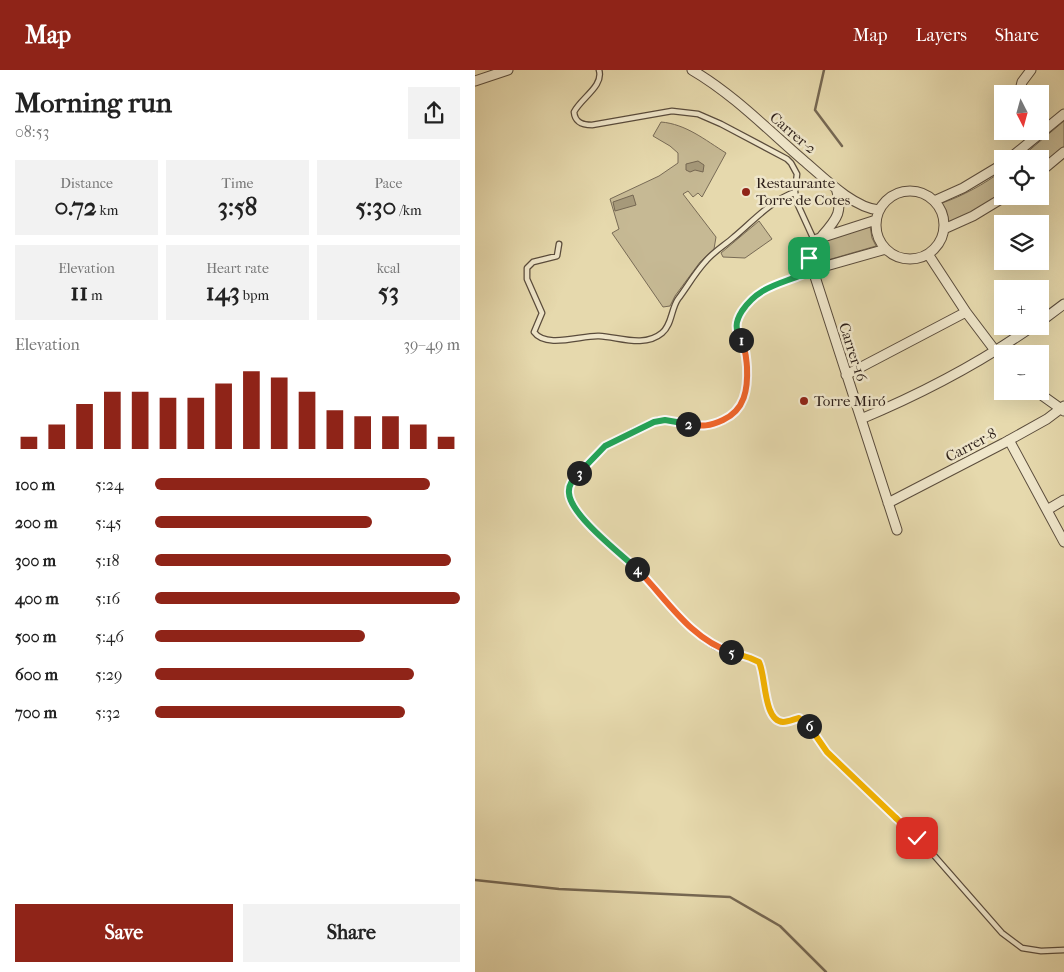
<!DOCTYPE html>
<meta charset="utf-8">
<style>
:root{--surface:#fff;--page:#f2f2f2;--text:#222;--muted:#767676;--accent:#8f2418}
body{margin:0;font-family:"IM FELL French Canon",serif;background:var(--page);color:var(--text);height:100vh;display:flex;flex-direction:column;font-size:19px;white-space:nowrap}
*{box-sizing:border-box;margin:0}
p{font-size:16px;color:var(--muted)}
.icon{flex:none;width:28px;height:28px;fill:none;stroke:currentColor;stroke-width:2;stroke-linecap:round;stroke-linejoin:round}
.map{position:relative;flex:1;overflow:hidden}
.drawer{display:flex;flex-direction:column;background:var(--surface);width:475px}
.drawer>*{flex:none}
.needle{width:32px;rotate:174deg}
.controls{position:absolute;left:519px;top:15px;display:grid;gap:10px}
.controls a{display:grid;place-items:center;width:55px;height:55px;border-radius:0px;background:var(--surface);box-shadow:0 5px 20px #0002;font-size:25px}
.pin{position:absolute;display:grid;place-items:center;width:42px;height:42px;color:#fff;margin:-21px;border-radius:10px;box-shadow:0 2px 8px #0006}
.km{position:absolute;width:25px;height:25px;margin:-12px;border-radius:50%;background:#222;color:#fff;font-size:14px;line-height:25px;text-align:center}
.round{display:grid;place-items:center;flex:none;width:52px;height:52px;border-radius:0px;background:var(--page)}
.headline{display:flex;align-items:center;justify-content:space-between;height:85px;padding:0 15px}
h1{font-size:28px;font-weight:700;line-height:38px}
.stats{display:grid;grid-template-columns:repeat(3,1fr);gap:8px;height:85px;padding:5px 15px}
.stats div{display:grid;align-content:center;border-radius:0px;background:var(--page);text-align:center}
.stats b{font-size:25px;font-weight:700}
.stats small{font-size:14px;font-weight:400}
.stats p{font-size:14px}
.chart{height:140px;padding:10px 15px}
.chart p{display:flex;justify-content:space-between}
.chart svg{width:100%;height:90px;margin-top:5px;stroke:var(--accent);stroke-width:6}
.action{display:flex;gap:10px;margin-top:auto;padding:10px 15px}
.action a{flex:1;height:58px;border-radius:0px;background:var(--accent);color:#fff;font-size:20px;font-weight:700;line-height:58px;text-align:center}
.action a+a{background:var(--page);color:var(--text)}
ul{padding:0 15px;list-style:none;font-size:16px}
li{display:grid;grid-template-columns:80px 60px 1fr;align-items:center;height:38px}
li i{height:12px;border-radius:6px;background:var(--accent)}
header{display:flex;align-items:center;gap:30px;box-sizing:border-box;height:70px;padding:0 25px;background:var(--accent);color:#fff}
header strong{font-size:24px}
nav{display:flex;gap:28px;margin-inline-start:auto;font-size:18px}
main{display:flex;flex:1;min-height:0}
.map>svg:first-child{display:block}
.green{fill:#c6b994;stroke:#786b56}
.water{fill:#a6997a;stroke:#756752}
.lines{fill:none;stroke-linecap:round;stroke-linejoin:round}
.stream{stroke:#756752;stroke-width:2.5}
.service-casing{stroke:#5a4c3c;stroke-width:7}
.minor-casing{stroke:#5a4c3c;stroke-width:11}
.service{stroke:#efe6ca;stroke-width:4.5}
.minor{stroke:#efe6ca;stroke-width:9}
.split-1-casing{stroke:#fff;stroke-width:10}
.split-2-casing{stroke:#fff;stroke-width:10}
.split-3-casing{stroke:#fff;stroke-width:10}
.split-4-casing{stroke:#fff;stroke-width:10}
.split-5-casing{stroke:#fff;stroke-width:10}
.split-6-casing{stroke:#fff;stroke-width:10}
.split-7-casing{stroke:#fff;stroke-width:10}
.split-8-casing{stroke:#fff;stroke-width:10}
.split-1{stroke:#22a559;stroke-width:6}
.split-2{stroke:#f0652b;stroke-width:6}
.split-3{stroke:#22a559;stroke-width:6}
.split-4{stroke:#22a559;stroke-width:6}
.split-5{stroke:#f0652b;stroke-width:6}
.split-6{stroke:#f5b400;stroke-width:6}
.split-7{stroke:#f5b400;stroke-width:6}
.split-8{stroke:#f5b400;stroke-width:6}
.poi-dot{fill:#8f2418;stroke:#efe6ca;stroke-width:2}
.labels{text-anchor:middle;dominant-baseline:central;stroke-width:5;stroke-linejoin:round;paint-order:stroke}
.street-label{font-size:15px;fill:#2b1d17;stroke:#efe6ca}
.poi-label{font-size:15px;fill:#2b1d17;stroke:#efe6ca;text-anchor:start}
</style>
<header>
<strong>Map</strong>
<nav><a>Map</a><a>Layers</a><a>Share</a></nav>
</header>
<main>
<section class="drawer">
<div class="headline"><div><h1>Morning run</h1><p>08:53</p></div><a class="round"><svg class="icon" aria-label="share" viewBox="0 0 24 24"><path d="M12 15V3M7 8l5-5 5 5M5 13v7h14v-7"/></svg></a></div>
<div class="stats">
<div><p>Distance</p><b>0.72<small> km</small></b></div>
<div><p>Time</p><b>3:58</b></div>
<div><p>Pace</p><b>5:30<small> /km</small></b></div>
</div>
<div class="stats">
<div><p>Elevation</p><b>11<small> m</small></b></div>
<div><p>Heart rate</p><b>143<small> bpm</small></b></div>
<div><p>kcal</p><b>53</b></div>
</div>
<div class="chart"><p><span>Elevation</span>39–49 m</p>
<svg viewBox="0 0 160 44" preserveAspectRatio="none"><path d="M5 44V38M15 44V32M25 44V22M35 44V16M45 44V16M55 44V19M65 44V19M75 44V12M85 44V6M95 44V9M105 44V16M115 44V25M125 44V28M135 44V28M145 44V32M155 44V38"/></svg>
</div>
<ul>
<li><b>100 m</b>5:24<i style="width:90%"></i></li>
<li><b>200 m</b>5:45<i style="width:71%"></i></li>
<li><b>300 m</b>5:18<i style="width:97%"></i></li>
<li><b>400 m</b>5:16<i style="width:100%"></i></li>
<li><b>500 m</b>5:46<i style="width:69%"></i></li>
<li><b>600 m</b>5:29<i style="width:85%"></i></li>
<li><b>700 m</b>5:32<i style="width:82%"></i></li>
</ul>
<div class="action"><a>Save</a><a>Share</a></div>
</section>
<div class="map">
<svg width="589" height="902" viewBox="0 0 589 902">
<rect width="100%" height="100%" fill="#e6d9ad"/>
<filter id="stains"><feTurbulence type="fractalNoise" baseFrequency=".004" numOctaves="4"/><feColorMatrix values="0 0 0 0 .2 0 0 0 0 .09 0 0 0 0 .02 0 0 0 .5 -.17"/></filter>
<radialGradient id="worn" r=".72"><stop offset=".6" stop-color="#630" stop-opacity="0"/><stop offset="1" stop-color="#630" stop-opacity=".3"/></radialGradient>
<path class="green" d="M 589,51 L 589,79 L 565,97 L 565,89 L 544,89 Z
M 186,52 C 211,54 230,70 251,83 L 227,127 L 223,123 L 218,127 L 213,121 L 208,124 L 241,167 L 239,179 L 225,192 L 200,226 L 195,236 L 188,237 L 137,163 L 144,159 L 135,129 L 184,106 L 203,93 L 203,83 L 195,76 L 178,66 Z
M 527,101 L 527,124 L 516,132 L 473,154 L 467,133 C 488,126 509,114 527,101 Z
M 284,151 L 297,169 L 270,188 L 248,187 L 246,183 Z
M 395,156 L 397,168 L 401,176 L 339,194 L 337,189 L 341,173 Z"/>
<path class="water" d="M 223,91 L 229,95 L 228,102 L 220,100 L 215,102 L 211,100 L 211,94 Z
M 158,125 L 161,135 L 140,141 L 138,132 Z"/>
<g class="lines">
<path class="stream" d="M 349,0 L 340,40 L 367,76
M 0,810 L 84,819 L 255,827 L 305,856 L 351,902"/>
<g class="service-casing">
<path id="service" d="M 124,0 C 129,16 106,28 99,42 C 100,53 108,55 117,55 L 197,41 L 223,44 L 246,54 L 312,89 L 316,93 L 322,104 L 320,122 L 323,135 L 339,170
M 84,174 L 82,186 L 58,192 L 52,198 L 52,209 L 67,243 L 59,262 C 71,279 107,265 124,266 C 144,267 169,278 187,263 C 197,255 196,239 203,229 C 212,217 220,203 230,192 C 238,182 250,175 259,167 C 278,151 297,130 320,122
M 337,200 C 309,215 278,213 262,249 C 257,260 267,267 270,277 C 272,284 271,292 272,300 C 273,329 263,351 232,356 C 216,359 199,349 183,350 C 157,360 131,373 112,393 C 106,400 96,408 94,417 C 88,441 154,491 171,508 C 192,530 213,563 241,577 C 254,584 271,584 284,592 C 291,605 288,651 308,652 C 314,652 319,649 324,648 L 333,654 L 352,682 L 456,782 L 527,863 L 547,878 L 566,881 L 589,880"/>
</g>
<g class="minor-casing">
<path id="minor" d="M 217,0 C 258,24 292,59 328,90 C 347,106 378,138 404,140
M 0,11 L 33,0
M 544,24 L 547,12 L 556,0
M 534,89 L 589,44
M 565,102 L 589,82
M401 155a34 34 0 1 1 68 0a34 34 0 1 1-68 0Z
M 459,131 L 488,118 L 528,94
M 401,150 L 339,170 L 335,176 L 333,185 L 422,460
M 469,159 L 498,146 L 531,126
M 347,166 C 363,148 368,141 361,118
M 453,184 L 491,242 L 528,291
M 337,200 L 411,179
M 565,252 L 589,234
M 371,305 L 491,242
M 561,321 L 589,341
M 386,349 C 446,324 505,293 558,256
M 534,370 L 589,472
M 413,433 L 529,373 L 572,349 L 589,336
M 572,440 L 589,430"/>
</g>
<use href="#service" class="service"/>
<use href="#minor" class="minor"/>
</g>
<g class="lines">
<g class="split-1-casing">
<path id="split-1" d="M 266,270 C 260,259 260,252 267,241 C 286,213 311,214 337,200 L 334,188"/>
</g>
<g class="split-2-casing">
<path id="split-2" d="M 213,354 C 227,357 235,356 248,350 C 270,340 273,319 272,297 C 271,287 271,279 266,270"/>
</g>
<g class="split-3-casing">
<path id="split-3" d="M 104,403 L 130,376 L 179,352 L 190,350 L 213,354"/>
</g>
<g class="split-4-casing">
<path id="split-4" d="M 104,403 C 98,409 93,415 94,423 C 95,445 146,484 162,499"/>
</g>
<g class="split-5-casing">
<path id="split-5" d="M 162,499 C 191,528 215,569 256,582"/>
</g>
<g class="split-6-casing">
<path id="split-6" d="M 256,582 L 275,588 L 284,592 C 291,605 288,651 308,652 C 314,652 319,649 324,648 L 334,656"/>
</g>
<g class="split-7-casing">
<path id="split-7" d="M 334,656 L 352,682 L 421,748"/>
</g>
<g class="split-8-casing">
<path id="split-8" d="M 421,748 L 442,768"/>
</g>
<use href="#split-1" class="split-1"/>
<use href="#split-2" class="split-2"/>
<use href="#split-3" class="split-3"/>
<use href="#split-4" class="split-4"/>
<use href="#split-5" class="split-5"/>
<use href="#split-6" class="split-6"/>
<use href="#split-7" class="split-7"/>
<use href="#split-8" class="split-8"/>
</g>
<g class="poi-dot">
<circle cx="271" cy="122" r="5"/>
<circle cx="329" cy="331" r="5"/>
</g>
<g class="labels">
<g class="street-label">
<text transform="translate(318 63) rotate(40)">Carrer-2</text>
<text transform="translate(378 282) rotate(72)">Carrer-16</text>
<text transform="translate(496 375) rotate(-28)">Carrer-8</text>
</g>
<g class="poi-label">
<text x="281" y="113">Restaurante<tspan x="281" dy="17">Torre de Cotes</tspan></text>
<text x="339" y="331">Torre Miró</text>
</g>
</g>
<rect width="100%" height="100%" filter="url(#stains)"/>
<rect width="100%" height="100%" fill="url(#worn)"/>
</svg>
<div class="controls">
<a><svg class="needle" viewBox="-14 -14 28 28"><path d="M0-13l5 13h-10z" fill="#e53935"/><path d="M0 13l5-13h-10z" fill="#767676"/></svg></a>
<a><svg class="icon" aria-label="locate" viewBox="0 0 24 24"><circle cx="12" cy="12" r="6"/><path d="M12 2v4M12 18v4M2 12h4M18 12h4"/></svg></a>
<a><svg class="icon" aria-label="layers" viewBox="0 0 24 24"><path d="M12 4l9 5-9 5-9-5zM3 14l9 5 9-5"/></svg></a>
<a>+</a>
<a>−</a>
</div>
<div class="pin" style="left:334px;top:188px;background:#1e9e55"><svg class="icon" aria-label="arrive" viewBox="0 0 24 24"><path d="M6 21V4h12l-3 4 3 4H6"/></svg></div>
<div class="pin" style="left:442px;top:768px;background:#d93025"><svg class="icon" aria-label="check" viewBox="0 0 24 24"><path d="M5 12l5 5 9-10"/></svg></div>
<b class="km" style="left:266px;top:270px">1</b>
<b class="km" style="left:213px;top:354px">2</b>
<b class="km" style="left:104px;top:403px">3</b>
<b class="km" style="left:162px;top:499px">4</b>
<b class="km" style="left:256px;top:582px">5</b>
<b class="km" style="left:334px;top:656px">6</b>
</div>
</main>
